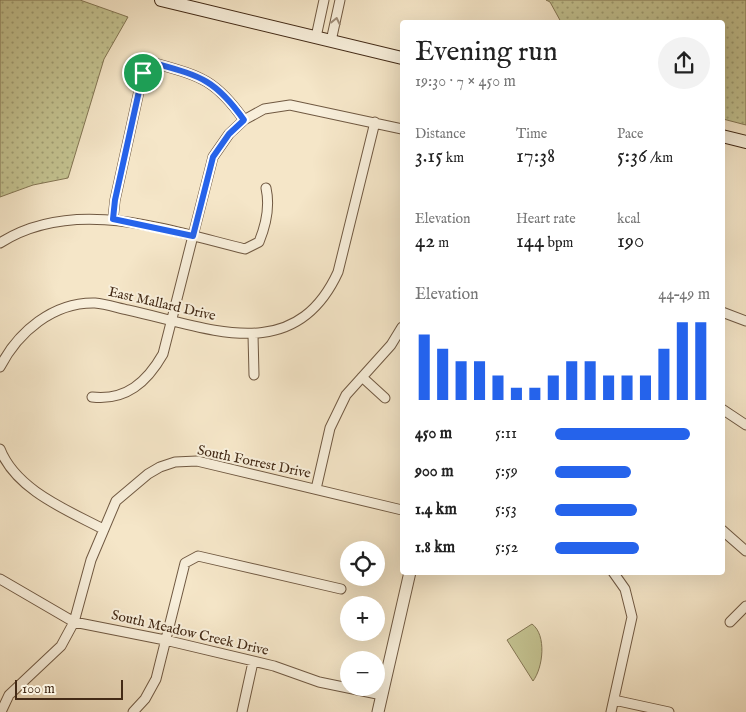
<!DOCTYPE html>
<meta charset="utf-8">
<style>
:root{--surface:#fff;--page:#f2f2f2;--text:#222;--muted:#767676;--accent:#2563eb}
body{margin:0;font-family:"IM FELL English",serif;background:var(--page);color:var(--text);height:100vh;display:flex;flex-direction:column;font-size:19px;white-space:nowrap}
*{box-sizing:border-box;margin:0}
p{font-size:16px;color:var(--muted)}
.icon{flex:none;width:28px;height:28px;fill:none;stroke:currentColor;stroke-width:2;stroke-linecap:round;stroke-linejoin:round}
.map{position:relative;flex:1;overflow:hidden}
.details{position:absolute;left:400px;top:20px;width:325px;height:555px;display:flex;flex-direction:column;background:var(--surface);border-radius:5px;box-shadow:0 5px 20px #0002}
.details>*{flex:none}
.buttons{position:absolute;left:340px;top:541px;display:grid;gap:10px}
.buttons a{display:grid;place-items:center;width:45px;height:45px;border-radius:50%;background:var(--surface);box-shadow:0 5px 20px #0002;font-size:25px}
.scale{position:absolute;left:15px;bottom:12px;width:108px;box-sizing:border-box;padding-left:5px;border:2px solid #432a16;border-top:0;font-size:14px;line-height:18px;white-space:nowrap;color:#432a16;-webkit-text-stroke:4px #f8efdb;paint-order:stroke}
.pin{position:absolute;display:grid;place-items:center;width:42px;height:42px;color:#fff;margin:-21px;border:2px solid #fff;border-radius:50%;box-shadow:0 1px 5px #0007}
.round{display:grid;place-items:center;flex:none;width:52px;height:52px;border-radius:26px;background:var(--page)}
.head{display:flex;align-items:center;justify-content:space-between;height:85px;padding:0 15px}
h1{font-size:28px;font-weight:600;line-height:38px}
.stats{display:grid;grid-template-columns:repeat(3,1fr);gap:8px;height:85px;padding:5px 15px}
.stats div{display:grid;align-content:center}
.stats b{font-size:21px;font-weight:600}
.stats small{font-size:14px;font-weight:400}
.stats p{font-size:14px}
.chart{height:140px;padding:10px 15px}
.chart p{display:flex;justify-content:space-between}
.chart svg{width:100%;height:90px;margin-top:5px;stroke:var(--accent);stroke-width:6}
ul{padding:0 15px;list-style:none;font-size:16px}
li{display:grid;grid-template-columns:80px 60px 1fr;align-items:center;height:38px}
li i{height:12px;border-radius:6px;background:var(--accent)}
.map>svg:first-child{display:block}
.grass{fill:url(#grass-dots);stroke:#847654}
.green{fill:#c4c391;stroke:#847654}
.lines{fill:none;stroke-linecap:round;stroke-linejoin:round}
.minor-casing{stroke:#705942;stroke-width:11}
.tertiary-casing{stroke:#705942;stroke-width:13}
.secondary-casing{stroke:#432a16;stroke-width:14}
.minor{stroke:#f8efdb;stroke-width:9}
.tertiary{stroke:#f8efdb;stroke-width:11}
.secondary{stroke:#f8efdb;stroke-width:12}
.oneway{stroke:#9e8c78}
.route-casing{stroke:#fff;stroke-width:10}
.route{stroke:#2563eb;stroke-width:6}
.labels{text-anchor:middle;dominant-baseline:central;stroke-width:4;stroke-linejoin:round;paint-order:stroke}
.street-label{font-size:14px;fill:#432a16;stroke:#f8efdb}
</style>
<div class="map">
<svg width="746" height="712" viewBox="0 0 746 712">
<defs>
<pattern id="grass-dots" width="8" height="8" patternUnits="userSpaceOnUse" patternTransform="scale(1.25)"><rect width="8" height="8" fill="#c4c391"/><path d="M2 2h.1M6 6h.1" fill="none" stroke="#a19f75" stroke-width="1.8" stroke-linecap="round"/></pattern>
</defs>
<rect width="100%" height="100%" fill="#f5e6c8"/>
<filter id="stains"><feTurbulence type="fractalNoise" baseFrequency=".004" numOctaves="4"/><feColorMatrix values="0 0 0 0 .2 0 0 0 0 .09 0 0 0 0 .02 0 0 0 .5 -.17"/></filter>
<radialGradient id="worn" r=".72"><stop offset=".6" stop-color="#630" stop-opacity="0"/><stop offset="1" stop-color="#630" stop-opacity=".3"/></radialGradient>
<path class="grass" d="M 0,0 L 80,0 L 128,17 L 104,59 L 68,178 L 33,185 L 0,197 Z
M 546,0 L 746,0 L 746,125 L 723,119 L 722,22 L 561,22 L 550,2 Z"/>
<path class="green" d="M 532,624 C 547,635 543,668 533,681 L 507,640 Z"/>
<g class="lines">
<g class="minor-casing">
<path id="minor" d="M 316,37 L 324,0
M 331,41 L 340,0
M 113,219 L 115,200 L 143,73 L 154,63 C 200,76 215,79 244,120
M 0,243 C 74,196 167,230 245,249 L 259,242 C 266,225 270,206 266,188
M 722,312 L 746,321
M 253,335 L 254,375
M 0,367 C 18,332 53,302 95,303 C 106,304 118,308 128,310 C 207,327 294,368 338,272 L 375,122
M 362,377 L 385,398
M 92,397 C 126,401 147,382 163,354 L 213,157 L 229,134 L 244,120 L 264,109 L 290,105 L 402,129
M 722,409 L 746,425
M 0,449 C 16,490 67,510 103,529
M 316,489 L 330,428 L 346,395 L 391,345 L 402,327
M 722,530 L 746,551
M 0,579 L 74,622 L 165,640 L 274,666 L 319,682 L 382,695
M 730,622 L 746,606
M 614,700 L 669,712
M 1,712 L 9,695 L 61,646 L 74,622 L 91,560 L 116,501 L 148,474 L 160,467 L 175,462 L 197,461 L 402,510
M 133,712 L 145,699 L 156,679 L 185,563 L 198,556 L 341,589
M 242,712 L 253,662
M 611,712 L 632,617 L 625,589 L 613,572"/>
</g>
<g class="tertiary-casing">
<path id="tertiary" d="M 378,712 L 410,572"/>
</g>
<g class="secondary-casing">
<path id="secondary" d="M 161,0 L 402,58
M 722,136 L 746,142"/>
</g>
<use href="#minor" class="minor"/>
<use href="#tertiary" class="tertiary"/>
<use href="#secondary" class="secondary"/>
</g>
<defs><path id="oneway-chevron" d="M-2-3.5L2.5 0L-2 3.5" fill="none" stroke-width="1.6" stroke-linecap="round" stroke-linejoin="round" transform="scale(1.25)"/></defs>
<use class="oneway" href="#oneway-chevron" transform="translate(336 21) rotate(-78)"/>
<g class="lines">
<g class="route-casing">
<path id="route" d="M 154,63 C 200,76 215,79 244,120 L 229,134 L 213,157 L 193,236 L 113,219 L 115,200 L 143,73 Z"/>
</g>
<use href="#route" class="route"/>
</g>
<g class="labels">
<g class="street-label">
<text transform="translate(162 304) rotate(13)">East Mallard Drive</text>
<text transform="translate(254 462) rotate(12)">South Forrest Drive</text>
<text transform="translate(190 633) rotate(13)">South Meadow Creek Drive</text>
</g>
</g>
<rect width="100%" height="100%" filter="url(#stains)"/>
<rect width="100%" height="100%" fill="url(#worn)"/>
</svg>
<div class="buttons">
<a><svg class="icon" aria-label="locate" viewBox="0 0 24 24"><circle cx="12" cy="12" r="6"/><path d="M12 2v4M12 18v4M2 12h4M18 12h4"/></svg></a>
<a>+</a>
<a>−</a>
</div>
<div class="scale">100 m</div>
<div class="pin" style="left:143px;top:73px;background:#1e9e55"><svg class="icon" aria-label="arrive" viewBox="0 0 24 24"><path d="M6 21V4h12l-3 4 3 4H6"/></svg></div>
<section class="details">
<div class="head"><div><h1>Evening run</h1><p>19:30 · 7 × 450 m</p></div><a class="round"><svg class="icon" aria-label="share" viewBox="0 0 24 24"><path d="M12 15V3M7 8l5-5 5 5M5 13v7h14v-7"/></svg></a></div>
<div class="stats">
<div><p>Distance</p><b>3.15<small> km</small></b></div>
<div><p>Time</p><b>17:38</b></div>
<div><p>Pace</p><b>5:36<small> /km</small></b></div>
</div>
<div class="stats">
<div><p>Elevation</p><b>42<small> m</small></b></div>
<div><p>Heart rate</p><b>144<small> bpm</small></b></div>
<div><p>kcal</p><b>190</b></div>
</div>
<div class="chart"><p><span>Elevation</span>44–49 m</p>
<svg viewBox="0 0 160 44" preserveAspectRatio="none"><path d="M5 44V12M15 44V19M25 44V25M35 44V25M45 44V32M55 44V38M65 44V38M75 44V32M85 44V25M95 44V25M105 44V32M115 44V32M125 44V32M135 44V19M145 44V6M155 44V6"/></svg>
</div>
<ul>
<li><b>450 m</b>5:11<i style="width:87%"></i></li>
<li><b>900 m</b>5:59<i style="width:49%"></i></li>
<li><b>1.4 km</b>5:53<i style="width:53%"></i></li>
<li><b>1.8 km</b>5:52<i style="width:54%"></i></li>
</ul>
</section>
</div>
